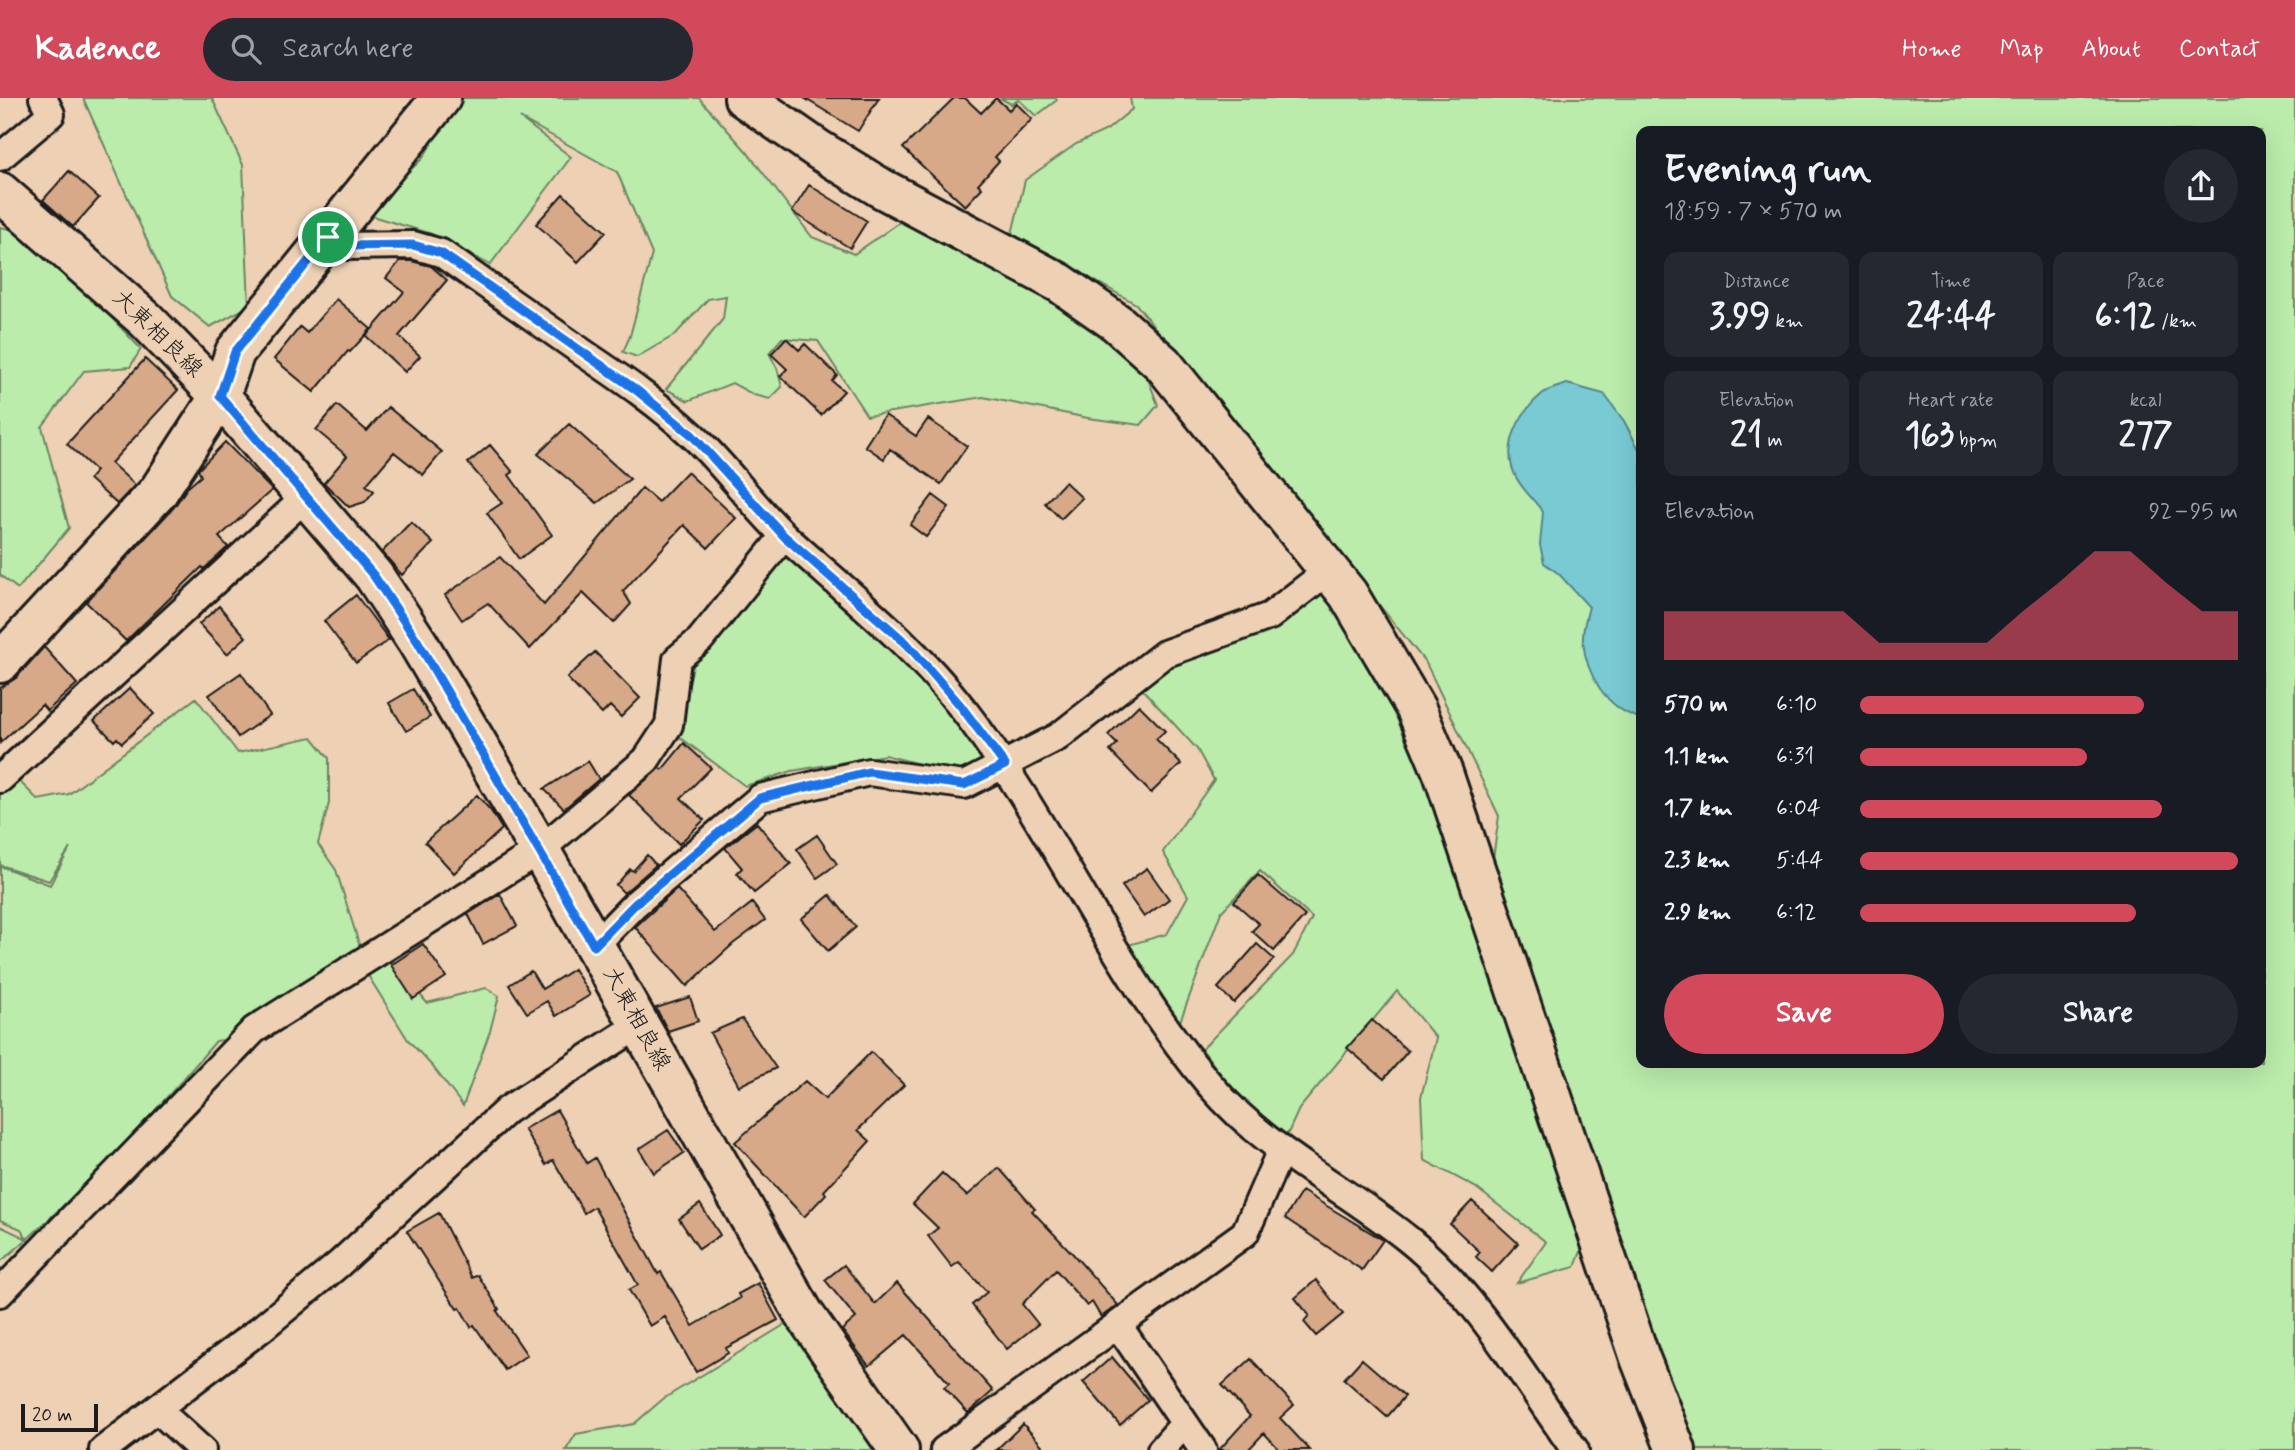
<!DOCTYPE html>
<meta charset="utf-8">
<style>
:root{--surface:#171b24;--page:#242831;--text:#f1f3f6;--muted:#9ea1a6;--accent:#d1495b}
body{margin:0;font-family:Mynerve,"Klee One",sans-serif;background:var(--page);color:var(--text);height:100vh;display:flex;flex-direction:column;font-size:26px;white-space:nowrap}
*{box-sizing:border-box;margin:0}
p{font-size:23px;color:var(--muted)}
.icon{flex:none;width:38px;height:38px;fill:none;stroke:currentColor;stroke-width:2;stroke-linecap:round;stroke-linejoin:round}
.map{position:relative;flex:1;overflow:hidden}
.drawer{position:absolute;left:1636px;top:28px;width:630px;height:942px;display:flex;flex-direction:column;background:var(--surface);border-radius:14px;box-shadow:0 7px 28px #0002}
.drawer>*{flex:none}
.scale{position:absolute;left:21px;bottom:18px;width:77px;box-sizing:border-box;padding-left:7px;border:4px solid #1c1c1c;border-top:0;font-size:19px;line-height:24px;white-space:nowrap;color:#1c1c1c;-webkit-text-stroke:5px #eed1b4;paint-order:stroke}
.pin{position:absolute;display:grid;place-items:center;width:60px;height:60px;color:#fff;margin:-30px;border:4px solid #fff;border-radius:50%;box-shadow:0 2px 7px #0007}
.round{display:grid;place-items:center;flex:none;width:74px;height:74px;border-radius:37px;background:var(--page)}
.summary{display:flex;align-items:center;justify-content:space-between;height:119px;padding:0 28px}
h1{font-size:38px;font-weight:700;line-height:52px}
.metrics{display:grid;grid-template-columns:repeat(3,1fr);gap:10px;height:119px;padding:7px 28px}
.metrics div{display:grid;align-content:center;border-radius:14px;background:var(--page);text-align:center}
.metrics b{font-size:35px;font-weight:700}
.metrics small{font-size:19px;font-weight:400}
.metrics p{font-size:19px}
.chart{height:196px;padding:14px 28px}
.chart p{display:flex;justify-content:space-between}
.chart svg{width:100%;height:126px;margin-top:7px;fill:var(--accent);opacity:.7}
.primary-button{display:flex;gap:14px;margin-top:auto;padding:14px 28px}
.primary-button a{flex:1;height:80px;border-radius:42px;background:var(--accent);color:#fff;font-size:28px;font-weight:700;line-height:80px;text-align:center}
.primary-button a+a{background:var(--page);color:var(--text)}
ul{padding:0 28px;list-style:none;font-size:23px}
li{display:grid;grid-template-columns:112px 84px 1fr;align-items:center;height:52px}
li i{height:18px;border-radius:9px;background:var(--accent)}
header{display:flex;align-items:center;gap:42px;box-sizing:border-box;height:98px;padding:0 35px;background:var(--accent);color:#fff}
header strong{font-size:33px}
nav{display:flex;gap:38px;margin-inline-start:auto;font-size:24px}
.search{width:490px;height:63px;background:var(--page);display:flex;align-items:center;gap:18px;box-sizing:border-box;padding:0 24px;border-radius:38px;color:var(--muted);font-size:26px}
.map>svg:first-child{display:block}
.green{fill:#bbecac;stroke:#6c8464;stroke-width:2;fill-rule:evenodd}
.water{fill:#7acad3;stroke:#54848a;stroke-width:2}
.building{fill:#d7a989;stroke:#1c1c1c;stroke-width:2}
.lines{fill:none;stroke-linecap:round;stroke-linejoin:round}
.street-casing{stroke:#1c1c1c;stroke-width:32}
.secondary-casing{stroke:#1c1c1c;stroke-width:44}
.street{stroke:#eed1b4;stroke-width:26}
.secondary{stroke:#eed1b4;stroke-width:38}
.route-casing{stroke:#fff;stroke-width:14}
.route{stroke:#1a73e8;stroke-width:9}
.labels{text-anchor:middle;dominant-baseline:central;stroke-width:6;stroke-linejoin:round;paint-order:stroke}
.street-label{font-size:23px;fill:#1c1c1c;stroke:#eed1b4}
</style>
<header>
<strong>Kadence</strong>
<div class="search"><svg class="icon" aria-label="search" viewBox="0 0 24 24"><circle cx="10" cy="10" r="6"/><path d="M15 15l6 6"/></svg>Search here</div>
<nav><a>Home</a><a>Map</a><a>About</a><a>Contact</a></nav>
</header>
<div class="map">
<svg width="2295" height="1352" viewBox="0 0 2295 1352">
<rect width="100%" height="100%" fill="#eed1b4"/>
<filter id="ink" filterUnits="userSpaceOnUse"><feTurbulence type="fractalNoise" baseFrequency=".0143" numOctaves="2"/><feDisplacementMap in="SourceGraphic" scale="14" xChannelSelector="R" yChannelSelector="G"/><feConvolveMatrix kernelMatrix="1 2 1 2 8 2 1 2 1" color-interpolation-filters="sRGB"/></filter>
<g filter="url(#ink)">
<path class="green" d="M 83,0 L 212,0 L 243,67 L 249,208 L 210,229 L 172,198 Z
M 458,0 L 699,0 L 747,54 L 812,139 L 854,156 L 900,124 L 940,134 L 1013,171 L 1098,232 L 1146,276 L 1158,307 L 1141,327 L 1088,320 L 983,299 L 867,318 L 818,243 L 782,240 L 769,255 L 777,270 L 782,289 L 770,301 L 754,297 L 732,285 L 688,303 L 666,291 L 723,221 L 726,198 L 708,201 L 675,237 L 637,259 L 623,254 L 630,238 L 652,156 L 617,74 L 520,20 L 571,59 L 490,167 L 432,136 L 365,116 L 423,60 Z
M 1000,0 L 1056,0 L 1057,2 L 1036,18 L 1019,2 L 1011,6 Z
M 1130,0 L 2295,0 L 2295,1352 L 1687,1352 L 1587,1138 L 1575,1169 L 1517,1185 L 1546,1144 L 1475,1089 L 1424,1062 L 1421,999 L 1436,940 L 1397,893 L 1299,1011 L 1283,1046 L 1236,997 L 1202,951 L 1293,857 L 1312,820 L 1260,773 L 1221,814 L 1178,929 L 1128,847 L 1167,836 L 1188,798 L 1163,754 L 1214,682 L 1197,651 L 1133,581 L 1328,477 L 1423,644 L 1487,804 L 1499,718 L 1426,565 L 1136,206 L 1012,136 L 1025,82 L 1076,46 L 1107,32 L 1132,11 ZM 1642,33 L 2261,33 L 2261,964 L 1642,964 Z
M 0,129 L 19,133 L 107,215 L 141,251 L 130,269 L 84,273 L 42,329 L 69,430 L 18,491 L 0,477 Z
M 784,438 L 901,548 L 988,660 L 975,671 L 954,675 L 885,657 L 792,673 L 745,688 L 677,637 L 697,551 Z
M 196,600 L 238,655 L 312,639 L 329,660 L 329,705 L 318,746 L 336,772 L 360,849 L 224,942 L 216,943 C 174,993 130,1041 84,1087 C 57,1114 30,1140 0,1164 L 0,1128 L 27,1141 L 21,1131 L 0,1122 L 0,768 L 50,787 L 70,750 L 49,783 L 0,767 L 0,689 L 13,677 L 38,702 L 69,696 Z
M 390,860 L 427,905 L 486,890 L 499,898 L 490,933 L 463,1008 L 433,969 L 408,942 L 364,871 Z
M 789,1224 L 882,1352 L 566,1352 L 576,1336 L 634,1326 L 663,1301 Z"/>
<path class="water" d="M 1567,286 L 1604,296 L 1624,323 L 1641,355 L 1642,619 L 1640,620 C 1606,611 1586,576 1583,543 C 1582,532 1586,520 1589,509 L 1559,476 L 1544,465 L 1540,447 L 1543,414 C 1535,403 1522,391 1516,379 C 1501,350 1518,316 1542,296 C 1548,291 1559,289 1567,286 Z"/>
<path class="building" d="M 804,0 L 879,0 L 858,33 Z
M 954,0 L 965,0 L 981,15 L 996,0 L 1009,12 L 1016,5 L 1032,21 L 995,59 L 999,63 L 978,86 L 982,90 L 965,108 L 903,50 Z
M 69,73 L 99,100 L 73,129 L 43,102 Z
M 809,87 L 867,123 L 850,150 L 792,114 Z
M 563,96 L 606,134 L 578,164 L 536,126 Z
M 400,163 L 411,163 L 431,168 L 447,182 L 399,238 L 420,258 L 405,274 L 366,238 L 404,194 L 386,180 Z
M 336,201 L 371,231 L 350,254 L 348,253 L 314,294 L 274,261 L 300,229 L 307,235 Z
M 786,240 L 799,252 L 805,246 L 837,277 L 832,283 L 844,293 L 821,317 L 780,278 L 787,271 L 771,256 Z
M 145,261 L 178,292 L 111,365 L 135,387 L 117,406 L 89,381 L 96,373 L 67,346 Z
M 337,307 L 367,333 L 388,309 L 442,354 L 423,377 L 394,354 L 366,387 L 374,393 L 365,404 L 349,409 L 324,385 L 347,358 L 316,332 Z
M 885,317 L 916,338 L 928,321 L 967,348 L 941,386 L 890,351 L 884,361 L 865,348 Z
M 569,326 L 630,381 L 597,405 L 538,356 Z
M 225,344 L 272,392 L 219,439 L 228,449 L 204,471 L 202,469 L 126,543 L 86,504 L 174,409 L 187,390 L 201,378 L 198,372 Z
M 490,347 L 513,374 L 509,377 L 552,437 L 519,461 L 487,415 L 502,405 L 468,365 Z
M 687,374 L 736,420 L 708,450 L 684,427 L 623,493 L 631,506 L 614,525 L 583,495 L 530,551 L 488,505 L 462,522 L 445,497 L 500,459 L 544,507 L 642,390 L 658,404 Z
M 1065,384 L 1082,400 L 1061,421 L 1045,405 Z
M 933,397 L 949,409 L 926,439 L 910,427 Z
M 411,424 L 433,445 L 402,477 L 382,454 Z
M 356,497 L 389,542 L 356,565 L 324,523 Z
M 219,508 L 246,539 L 227,556 L 199,526 Z
M 44,549 L 77,586 L 47,613 L 42,607 L 0,645 L 0,590 L 16,580 Z
M 595,554 L 640,600 L 621,619 L 610,608 L 602,616 L 567,580 Z
M 241,575 L 270,617 L 238,639 L 209,597 Z
M 130,590 L 154,616 L 122,645 L 117,640 L 114,643 L 94,623 Z
M 413,591 L 430,619 L 406,633 L 389,605 Z
M 1139,607 L 1165,633 L 1156,641 L 1181,666 L 1151,695 L 1110,653 L 1117,646 L 1108,637 Z
M 684,645 L 711,670 L 681,700 L 704,722 L 679,746 L 629,697 L 659,670 L 662,672 Z
M 588,663 L 599,681 L 564,711 L 544,691 Z
M 477,697 L 491,713 L 502,731 L 454,775 L 425,744 Z
M 757,725 L 791,766 L 754,795 L 737,775 L 742,770 L 725,750 Z
M 817,737 L 837,766 L 817,780 L 797,751 Z
M 647,757 L 656,767 L 624,795 L 616,787 L 630,771 L 633,773 Z
M 1147,770 L 1169,801 L 1144,819 L 1122,788 Z
M 1258,777 L 1305,818 L 1274,853 L 1252,833 L 1259,826 L 1234,804 Z
M 677,791 L 715,834 L 752,805 L 765,822 L 733,846 L 687,888 L 635,829 Z
M 500,796 L 517,828 L 483,846 L 468,816 Z
M 830,797 L 856,829 L 828,853 L 801,821 Z
M 423,846 L 446,879 L 413,901 L 391,867 Z
M 1257,846 L 1274,861 L 1234,905 L 1218,890 Z
M 574,871 L 590,897 L 556,918 L 547,903 L 527,915 L 509,887 L 531,873 L 542,891 Z
M 690,899 L 698,923 L 668,933 L 656,910 Z
M 742,921 L 776,970 L 739,988 L 710,935 Z
M 1372,922 L 1408,953 L 1384,981 L 1347,950 Z
M 871,954 L 904,987 L 858,1032 L 870,1043 L 824,1093 L 826,1096 L 804,1119 L 735,1044 L 805,983 L 825,1001 Z
M 557,1012 L 587,1065 L 595,1060 L 658,1176 L 661,1174 L 693,1228 L 740,1200 L 738,1196 L 758,1185 L 778,1222 L 726,1250 L 728,1255 L 696,1274 L 665,1219 L 650,1228 L 629,1192 L 638,1187 L 594,1109 L 584,1115 L 553,1062 L 546,1067 L 524,1031 Z
M 668,1032 L 684,1055 L 654,1075 L 639,1051 Z
M 999,1070 L 1035,1111 L 1032,1113 L 1073,1156 L 1118,1207 L 1101,1219 L 1092,1204 L 1087,1208 L 1056,1172 L 1022,1206 L 1038,1226 L 1007,1251 L 972,1207 L 987,1194 L 959,1164 L 952,1169 L 928,1138 L 938,1130 L 913,1106 L 942,1075 L 967,1098 Z
M 1302,1093 L 1383,1142 L 1362,1172 L 1285,1120 Z
M 1472,1103 L 1518,1145 L 1492,1174 L 1476,1159 L 1480,1154 L 1450,1126 Z
M 700,1106 L 720,1137 L 699,1151 L 679,1121 Z
M 439,1115 L 472,1180 L 478,1177 L 499,1211 L 497,1213 L 527,1257 L 505,1272 L 474,1227 L 471,1229 L 460,1210 L 457,1211 L 407,1133 Z
M 844,1167 L 875,1206 L 897,1185 L 993,1293 L 968,1315 L 944,1289 L 949,1285 L 906,1237 L 869,1268 L 842,1232 L 856,1220 L 825,1182 Z
M 1316,1182 L 1343,1216 L 1316,1238 L 1304,1224 L 1309,1217 L 1295,1200 Z
M 1112,1259 L 1148,1302 L 1120,1327 L 1083,1284 Z
M 1251,1261 L 1294,1307 L 1280,1320 L 1310,1352 L 1280,1352 L 1264,1335 L 1248,1352 L 1219,1352 L 1250,1318 L 1222,1287 Z
M 1362,1261 L 1405,1298 L 1387,1319 L 1344,1281 Z
M 1023,1326 L 1046,1352 L 996,1352 Z"/>
<g class="lines">
<g class="street-casing">
<path id="street" d="M 0,59 L 51,16 L 43,0
M 328,139 L 342,148 L 413,147 L 441,155 C 489,189 537,222 585,256 C 622,281 660,307 692,337 C 727,369 754,410 789,442 C 849,496 913,546 963,611 C 1055,730 1113,873 1211,988 C 1267,1053 1344,1089 1409,1142 C 1475,1195 1526,1283 1575,1352
M 0,681 L 307,398
M 594,848 L 635,806 L 760,700 L 869,674 L 964,687 L 1058,639 L 1164,556 L 1270,518 L 1329,472
M 0,1195 L 254,932 L 540,752 L 646,662 L 669,627 L 677,561 L 700,542 L 784,438
M 1118,1227 L 1203,1352
M 158,1312 L 202,1352
M 103,1352 L 262,1230 L 339,1166 L 507,1012 L 639,927
M 944,1352 L 1245,1135 L 1281,1052
M 1161,1352 L 1184,1326"/>
</g>
<g class="secondary-casing">
<path id="secondary" d="M 744,0 L 819,52 L 881,90 L 1060,185 L 1117,225 L 1163,266 L 1348,496 L 1416,611 L 1443,675 L 1640,1260 L 1676,1352
M 0,94 L 146,222 L 220,298 L 374,478 L 418,545 L 540,752 L 804,1216 L 899,1352
M 0,565 L 158,394 L 220,298 L 235,254 L 441,0"/>
</g>
<use href="#street" class="street"/>
<use href="#secondary" class="secondary"/>
</g>
</g>
<g class="lines" filter="url(#ink)">
<g class="route-casing">
<path id="route" d="M 328,139 L 342,148 L 413,147 L 441,155 L 635,291 L 692,337 L 784,438 L 907,546 L 960,607 L 1005,667 L 964,687 L 869,674 L 760,700 L 635,806 L 594,848 L 418,544 L 374,478 L 220,298 L 235,254 Z"/>
</g>
<use href="#route" class="route"/>
</g>
<g class="labels">
<g class="street-label">
<text transform="translate(157 236) rotate(44)">大東相良線</text>
<text transform="translate(636 921) rotate(61)">大東相良線</text>
</g>
</g>
</svg>
<div class="scale">20 m</div>
<div class="pin" style="left:328px;top:139px;background:#1e9e55"><svg class="icon" aria-label="arrive" viewBox="0 0 24 24"><path d="M6 21V4h12l-3 4 3 4H6"/></svg></div>
<section class="drawer">
<div class="summary"><div><h1>Evening run</h1><p>18:59 · 7 × 570 m</p></div><a class="round"><svg class="icon" aria-label="share" viewBox="0 0 24 24"><path d="M12 15V3M7 8l5-5 5 5M5 13v7h14v-7"/></svg></a></div>
<div class="metrics">
<div><p>Distance</p><b>3.99<small> km</small></b></div>
<div><p>Time</p><b>24:44</b></div>
<div><p>Pace</p><b>6:12<small> /km</small></b></div>
</div>
<div class="metrics">
<div><p>Elevation</p><b>21<small> m</small></b></div>
<div><p>Heart rate</p><b>163<small> bpm</small></b></div>
<div><p>kcal</p><b>277</b></div>
</div>
<div class="chart"><p><span>Elevation</span>92–95 m</p>
<svg viewBox="0 0 160 44" preserveAspectRatio="none"><path d="M0 44V27L10 27L20 27L30 27L40 27L50 27L60 38L70 38L80 38L90 38L100 27L110 17L120 6L130 6L140 17L150 27L160 27V44z"/></svg>
</div>
<ul>
<li><b>570 m</b>6:10<i style="width:75%"></i></li>
<li><b>1.1 km</b>6:31<i style="width:60%"></i></li>
<li><b>1.7 km</b>6:04<i style="width:80%"></i></li>
<li><b>2.3 km</b>5:44<i style="width:100%"></i></li>
<li><b>2.9 km</b>6:12<i style="width:73%"></i></li>
</ul>
<div class="primary-button"><a>Save</a><a>Share</a></div>
</section>
</div>
